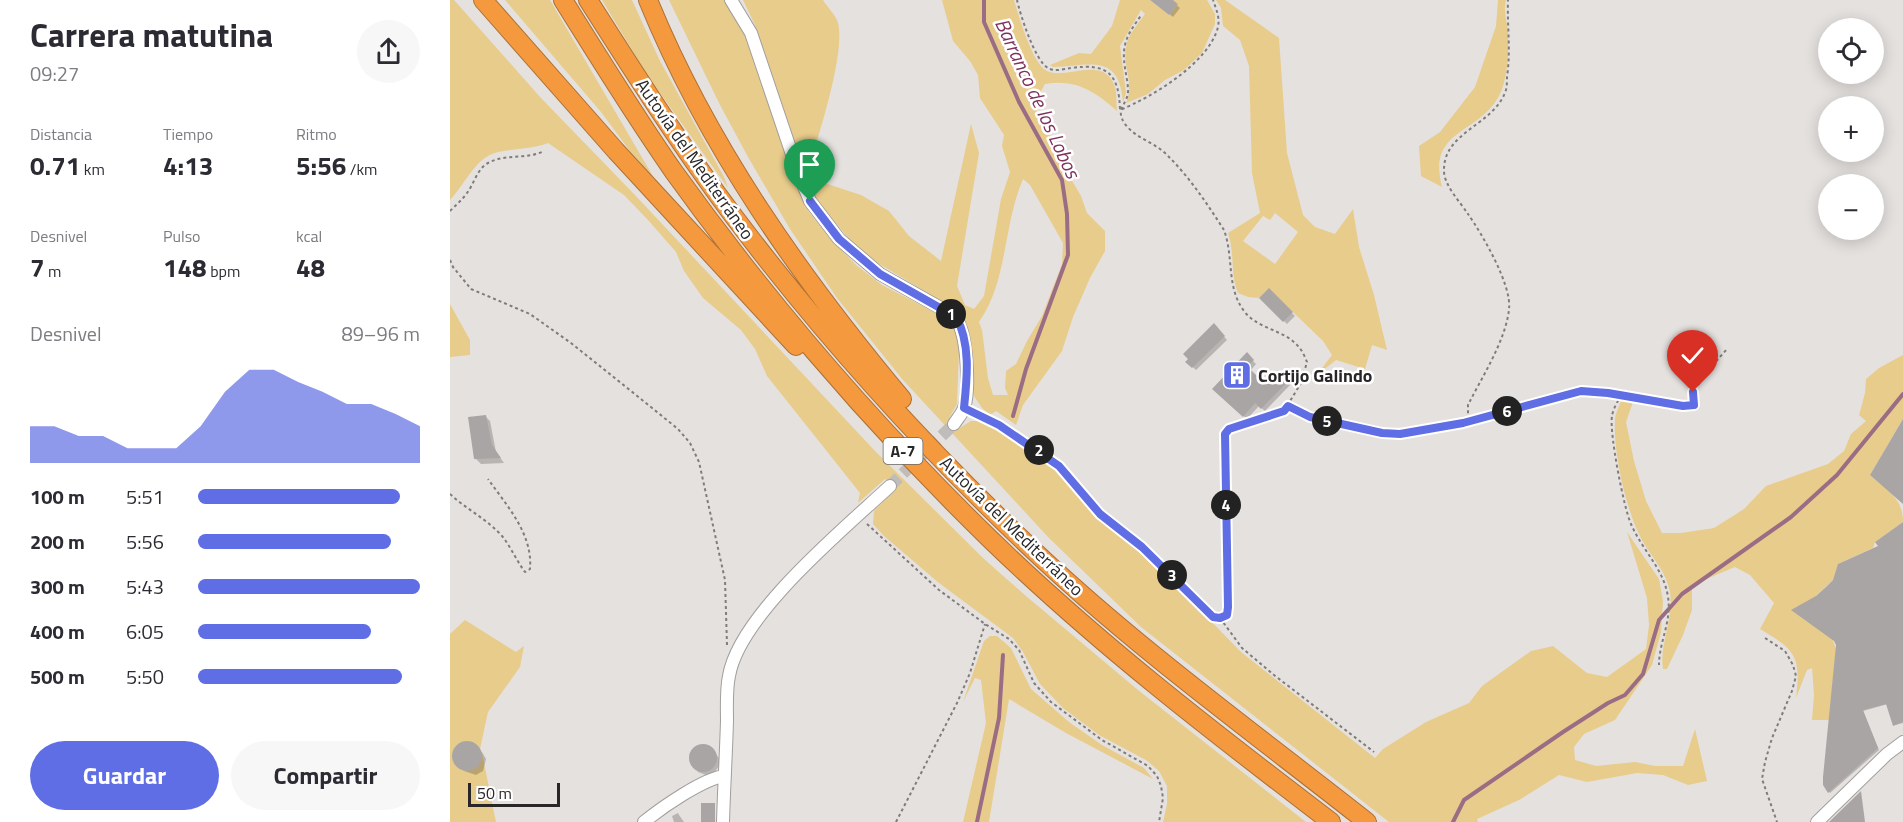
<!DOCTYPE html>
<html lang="es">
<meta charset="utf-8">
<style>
:root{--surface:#fff;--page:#f7f7f7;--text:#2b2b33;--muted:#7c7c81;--accent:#606ee5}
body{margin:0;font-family:"Titillium Web",sans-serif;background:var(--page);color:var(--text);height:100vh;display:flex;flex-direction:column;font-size:22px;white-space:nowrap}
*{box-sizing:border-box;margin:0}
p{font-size:20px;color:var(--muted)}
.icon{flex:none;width:33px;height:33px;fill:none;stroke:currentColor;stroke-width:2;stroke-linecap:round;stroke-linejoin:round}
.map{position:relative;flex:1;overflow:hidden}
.details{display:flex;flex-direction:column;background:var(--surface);width:450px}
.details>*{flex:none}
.buttons{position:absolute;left:1368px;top:18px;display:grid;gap:12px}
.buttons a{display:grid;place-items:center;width:66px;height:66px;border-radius:50%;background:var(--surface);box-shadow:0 3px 15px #0003;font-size:30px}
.scale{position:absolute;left:18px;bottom:15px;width:92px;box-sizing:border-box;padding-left:6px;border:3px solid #282626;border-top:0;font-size:16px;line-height:21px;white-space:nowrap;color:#282626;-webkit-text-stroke:4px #fff;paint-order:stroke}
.pin{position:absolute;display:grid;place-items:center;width:51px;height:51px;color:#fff;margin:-62px -26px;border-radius:50% 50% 50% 0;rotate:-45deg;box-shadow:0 0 6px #0007}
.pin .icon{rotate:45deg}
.km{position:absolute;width:30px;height:30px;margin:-15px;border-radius:50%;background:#222;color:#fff;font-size:16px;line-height:30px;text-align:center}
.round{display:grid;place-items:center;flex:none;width:63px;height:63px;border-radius:32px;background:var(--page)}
.overview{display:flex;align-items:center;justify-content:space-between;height:102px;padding:0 30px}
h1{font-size:33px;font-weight:700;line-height:45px}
.figures{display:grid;grid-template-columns:repeat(3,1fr);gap:9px;height:102px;padding:6px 30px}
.figures div{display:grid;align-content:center}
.figures b{font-size:26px;font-weight:700}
.figures small{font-size:16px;font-weight:400}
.figures p{font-size:16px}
.chart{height:168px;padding:12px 30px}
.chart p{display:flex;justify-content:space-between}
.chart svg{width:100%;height:108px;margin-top:6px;fill:var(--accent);opacity:.7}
.action{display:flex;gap:12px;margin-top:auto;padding:12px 30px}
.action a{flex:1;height:69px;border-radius:36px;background:var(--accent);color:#fff;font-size:24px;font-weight:700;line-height:69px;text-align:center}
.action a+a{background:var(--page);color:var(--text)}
ul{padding:0 30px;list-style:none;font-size:20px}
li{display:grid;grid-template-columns:96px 72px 1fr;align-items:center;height:45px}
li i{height:15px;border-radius:8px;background:var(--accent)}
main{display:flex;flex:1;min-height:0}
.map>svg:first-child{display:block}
.green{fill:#e8cc8c;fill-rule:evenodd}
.shadow{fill:#0003}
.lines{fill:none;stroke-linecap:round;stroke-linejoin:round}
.stream{stroke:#9b6d84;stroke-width:4}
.building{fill:#a9a5a5}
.minor-tunnel{stroke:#bfbcba;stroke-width:12;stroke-dasharray:12 6;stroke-linecap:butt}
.minor-casing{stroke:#a29e9d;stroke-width:14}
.highway-casing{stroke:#ad7136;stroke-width:20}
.path{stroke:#7f7c7b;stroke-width:2;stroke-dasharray:3 3;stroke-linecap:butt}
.minor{stroke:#fff;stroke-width:12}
.highway{stroke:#f4993e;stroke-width:18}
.route-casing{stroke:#fff;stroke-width:12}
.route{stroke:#606ee5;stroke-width:8}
.labels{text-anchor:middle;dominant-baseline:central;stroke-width:5;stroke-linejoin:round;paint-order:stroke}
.shield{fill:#fff;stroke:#686767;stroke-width:1.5}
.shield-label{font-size:16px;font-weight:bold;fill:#282626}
.street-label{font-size:18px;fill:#282626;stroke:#fff}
.poi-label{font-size:18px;font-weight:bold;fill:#282626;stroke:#fff;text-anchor:start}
.water-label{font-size:20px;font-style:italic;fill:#7f325d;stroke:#fff}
</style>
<main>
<section class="details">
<div class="overview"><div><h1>Carrera matutina</h1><p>09:27</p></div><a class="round"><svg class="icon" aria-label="share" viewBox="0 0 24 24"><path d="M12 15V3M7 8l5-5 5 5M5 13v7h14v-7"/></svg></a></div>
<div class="figures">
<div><p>Distancia</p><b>0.71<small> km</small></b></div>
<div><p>Tiempo</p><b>4:13</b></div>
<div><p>Ritmo</p><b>5:56<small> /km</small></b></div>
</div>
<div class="figures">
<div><p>Desnivel</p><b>7<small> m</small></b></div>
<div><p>Pulso</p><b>148<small> bpm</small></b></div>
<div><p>kcal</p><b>48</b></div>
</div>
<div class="chart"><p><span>Desnivel</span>89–96 m</p>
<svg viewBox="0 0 160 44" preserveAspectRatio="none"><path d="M0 44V29L10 29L20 33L30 33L40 38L50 38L60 38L70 29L80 15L90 6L100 6L110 11L120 15L130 20L140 20L150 24L160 29V44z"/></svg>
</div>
<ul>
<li><b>100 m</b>5:51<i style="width:91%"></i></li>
<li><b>200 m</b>5:56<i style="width:87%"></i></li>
<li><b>300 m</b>5:43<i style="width:100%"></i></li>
<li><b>400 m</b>6:05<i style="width:78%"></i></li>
<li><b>500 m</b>5:50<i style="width:92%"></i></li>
</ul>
<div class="action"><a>Guardar</a><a>Compartir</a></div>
</section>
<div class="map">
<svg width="1453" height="822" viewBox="0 0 1453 822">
<rect width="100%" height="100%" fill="#e5e1df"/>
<path class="green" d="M 0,0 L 4,0 L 91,98 L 184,194 L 426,452 L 533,558 L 576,596 L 688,690 L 856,822 L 713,822 L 717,804 L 717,786 L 709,771 L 696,760 L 649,735 L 613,708 L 590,684 L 573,652 L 563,638 L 489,583 L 434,536 L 423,524 L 424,511 L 446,488 L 435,479 L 408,503 L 410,493 L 317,376 L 305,349 L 291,330 L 253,298 L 234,271 L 226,252 L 198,220 L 174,195 L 98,143 C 80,150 59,148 42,154 C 24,161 13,187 0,200 Z
M 55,0 L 100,0 L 204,178 L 180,151 L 151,112 Z
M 152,0 L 182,0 L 210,61 L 274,177 L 278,188 L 197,75 Z
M 219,0 L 275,0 L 294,29 L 346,182 L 359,212 L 380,238 L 406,265 L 432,285 L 498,319 L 507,329 L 509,351 L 507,404 L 499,418 L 508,429 L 521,421 L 531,421 L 570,443 L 598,461 L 619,483 L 643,514 L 713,572 L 791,652 L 925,758 L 933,749 L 976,722 L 1019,703 L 1032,686 L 1081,651 L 1103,646 L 1137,673 L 1157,677 L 1196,649 L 1199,625 L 1197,598 L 1177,532 L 1209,579 L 1213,601 L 1211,632 L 1202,665 L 1165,720 L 1134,734 L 1124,747 L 1125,760 L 1146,766 L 1185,762 L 1205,766 L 1233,766 L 1245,729 L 1257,781 L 1238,785 L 1213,775 L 1187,773 L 1137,782 L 1109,775 L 1069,800 L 1027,819 L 1028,822 L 939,822 L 691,627 L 599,538 L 453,380 L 387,298 L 340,229 L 298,157 L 270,105 Z
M 293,0 L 373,0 C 377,7 386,15 388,23 C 396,54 366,143 356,177 L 411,195 L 439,211 L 459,236 L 491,261 L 521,124 L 529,153 L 507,286 L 515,305 L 524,309 L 534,296 L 551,199 L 560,172 L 552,146 L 554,135 L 530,98 L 528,75 L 520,61 L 503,41 L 492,0 L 564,0 C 569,17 581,58 594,69 C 611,84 654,52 665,87 C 667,94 666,103 667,111 C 644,91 626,79 595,84 L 590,93 L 586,114 L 597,128 L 611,162 L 631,196 L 637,213 L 655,231 L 655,251 L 640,278 L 623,317 L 612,351 L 573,405 L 566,425 L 546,411 L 540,415 L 532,408 L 524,396 L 513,319 L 507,311 L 418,257 L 399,239 L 368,202 L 356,177 L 305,25 ZM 573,179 L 580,185 L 613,243 L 612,264 L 592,316 L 577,341 L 566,364 L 556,371 L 555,388 L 558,395 L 543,395 L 538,378 L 532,330 L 529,322 C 558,281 553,225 573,179 Z
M 670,0 L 700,0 L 719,15 L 728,4 L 723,0 L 757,0 L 765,14 L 765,24 L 752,53 L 734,70 L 715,80 L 698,94 L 676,103 C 685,84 672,66 676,47 C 678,34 688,24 695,14 L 691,10 L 670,46 L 676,93 L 673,102 C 669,52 639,66 603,67 L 600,65 L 629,53 L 641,54 L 662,26 Z
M 766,0 L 775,0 L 829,38 L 837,153 L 853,215 L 865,227 L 885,234 L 903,209 L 909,247 L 924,295 L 937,350 L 922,345 L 915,369 L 886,360 L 866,376 L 882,355 L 873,341 L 819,289 L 809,298 L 798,297 L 788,293 C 780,274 785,253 778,233 L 810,213 L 802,173 L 799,66 L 790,40 L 773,26 L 771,8 ZM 825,213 L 848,232 L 825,264 L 793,241 L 813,216 L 820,220 Z
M 1048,0 L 1056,0 C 1053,11 1057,21 1058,32 C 1059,51 1058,79 1049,96 C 1028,135 977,129 992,187 L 971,176 L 969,146 L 990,132 L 1025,87 L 1046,26 Z
M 0,304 L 20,340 L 20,355 L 0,357 Z
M 1453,355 L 1453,419 L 1420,475 C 1437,490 1453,498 1453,522 L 1425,542 L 1423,548 L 1390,563 L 1383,580 L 1366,596 L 1386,649 L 1379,720 L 1362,720 L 1364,695 L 1362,668 L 1357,670 L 1346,698 C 1351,657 1346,650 1310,629 L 1324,603 L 1300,575 L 1285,567 L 1242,585 L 1242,610 L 1233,635 L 1217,669 L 1213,669 C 1209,644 1224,620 1220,592 C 1216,571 1202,558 1192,540 C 1176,511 1163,453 1165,419 C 1166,412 1170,404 1172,398 L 1184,399 L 1176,422 L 1184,461 L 1196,501 L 1212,533 L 1231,533 L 1264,528 L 1294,509 L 1316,486 L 1378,464 L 1394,451 L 1401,434 L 1416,421 L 1409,415 L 1415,393 L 1416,379 L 1429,368 Z
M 15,620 L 66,652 L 74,646 L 70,667 L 38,712 L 30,749 C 21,737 8,740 3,753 L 4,763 L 15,771 L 28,766 L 32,753 L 46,822 L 0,822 L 0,634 Z
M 540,636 L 547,636 L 561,648 L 581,689 L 619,722 L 652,745 L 694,768 L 703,779 L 616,733 L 559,699 L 539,822 L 513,822 L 536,723 L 531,680 L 525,678 L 513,702 L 534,641 Z"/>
<path class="shadow" d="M 702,0 L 721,0 L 730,8 L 723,17 Z
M 819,290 L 845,316 L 837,324 L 811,298 Z
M 764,325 L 777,340 L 746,370 L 737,362 Z
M 797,355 L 806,364 L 800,371 L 816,386 L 828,373 L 841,384 L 815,411 L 809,406 L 797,419 L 764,389 Z
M 35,416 L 40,421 L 46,452 L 54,463 L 31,464 L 26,459 Z
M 1453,524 L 1453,716 L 1451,716 L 1453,723 L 1445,725 L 1438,704 L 1413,711 L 1429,750 L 1380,793 L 1374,785 L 1387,644 L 1367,598 L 1430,547 L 1427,542 Z
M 13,743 L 22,744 L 32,752 L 36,759 L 33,771 L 26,775 L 14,771 L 8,766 L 4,758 L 6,749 Z
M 251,745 L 260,747 L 269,758 L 269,766 L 264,773 L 256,775 L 248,772 L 240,760 L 244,749 Z
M 228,813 L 229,815 L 234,822 L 224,822 L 222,816 Z"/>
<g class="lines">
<path class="stream" d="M 534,0 L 534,22 L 569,102 L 612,180 L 617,214 L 618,255 L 576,369 L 563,416
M 527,822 L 549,718 L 553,655
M 1003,822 L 1014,800 L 1113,732 L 1158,703 L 1175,695 L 1193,674 L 1209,620 L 1232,594 L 1341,517 L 1387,475 L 1453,394"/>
</g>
<path class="building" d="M 700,0 L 723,0 L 728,4 L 719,15 Z
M 819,288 L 843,312 L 833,322 L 809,298 Z
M 764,323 L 775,336 L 742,368 L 735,362 L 738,359 L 733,354 Z
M 797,352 L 804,360 L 797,366 L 815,384 L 828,370 L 839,380 L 811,409 L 805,403 L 793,417 L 762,389 Z
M 36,415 L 42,445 L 51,458 L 24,459 L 18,417 Z
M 1453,419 L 1453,504 L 1420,475 Z
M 1453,522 L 1453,722 L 1443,726 L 1436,704 L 1413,710 L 1428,748 L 1378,793 L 1373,785 L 1373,777 L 1386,645 L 1384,641 L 1341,610 L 1366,596 L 1376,587 L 1383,580 L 1388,564 L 1428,546 L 1425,542 Z
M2 756a15 15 0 1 1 30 0a15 15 0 1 1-30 0Z
M239 758a14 14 0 1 1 28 0a14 14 0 1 1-28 0Z
M 1411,791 L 1415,822 L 1379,822 Z
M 251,803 L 265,803 L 265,822 L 251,822 Z"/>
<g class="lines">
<path class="minor-tunnel" d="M 440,486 L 504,424"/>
<g class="minor-casing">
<path id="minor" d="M 281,0 L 301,33 L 348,172 L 360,201 L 389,239 L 430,274 L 496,311 C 502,315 507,318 509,324 C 517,341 520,390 514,408 C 512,414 507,419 504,424
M 194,822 C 211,808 254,778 275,776
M 273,822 C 274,788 276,755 277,721 C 277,707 276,690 279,676 C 289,615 395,528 440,486
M 1367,822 L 1437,754 L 1453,742"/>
</g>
<g class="highway-casing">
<path id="highway" d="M 33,0 L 166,151 L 346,346
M 113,0 C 149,58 185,116 224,172 C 318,303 424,426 539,538 C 646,642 763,732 881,822
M 138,0 C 185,74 232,148 285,218 C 375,337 476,449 584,551 C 688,649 804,733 917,822
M 198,0 C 258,147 351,278 452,399"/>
</g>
<path class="path" d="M 567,0 C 570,14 585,61 598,68 C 604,72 614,69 621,68 C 657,63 669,73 670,110 C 702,97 759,63 768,27 C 770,17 766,9 763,0
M 0,211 C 6,205 12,200 17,193 C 24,184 27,169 38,163 C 56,153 76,160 94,151
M 0,260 L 3,267 L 21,289 L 80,314 L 121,343 L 186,395 L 228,429 L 240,443 L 249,462 L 275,580 L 277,645
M 1171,395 C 1168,401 1163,409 1162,416 C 1159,432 1174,509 1181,524 C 1192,550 1214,569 1218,597 C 1222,621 1209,642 1209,665
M 838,406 L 860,417 L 932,433 L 950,434 L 1013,423 L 1018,417 L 1018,405 C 1032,377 1056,340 1059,309 C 1062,285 1032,234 1018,214 C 1010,202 994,185 994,171 C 993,133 1040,126 1054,95 C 1057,90 1057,83 1057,77 C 1061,49 1057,27 1058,0
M 525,412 L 549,425 L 609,466 L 650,514 L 692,547 L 763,617 L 770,618 L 776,615 L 778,607 L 775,434 L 779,429 L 834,411 L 851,383 L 857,362 C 855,357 852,350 848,346 C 833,329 807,329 794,311 C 776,287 784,257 774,230 C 758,205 740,178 719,157 C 707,143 686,139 675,124 C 664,108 678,105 678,91 C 678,83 676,75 675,68 C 671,43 678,34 692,14
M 1013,423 L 1131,391 L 1158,392 L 1233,406 L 1244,405 L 1243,392 L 1261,367 L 1278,348
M 0,494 C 16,509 37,519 52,536 C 61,547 66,560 75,572 L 80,569 C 83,534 57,506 38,479
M 417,524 L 489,590 L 535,624 L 559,639 L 569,650 L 584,683 L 601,702 L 652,740 L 698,766 L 707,776 L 711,786 L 713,798 L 709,822
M 770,618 L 792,648 L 824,675 L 924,752
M 1315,638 L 1335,651 L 1343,665 L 1346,676 L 1342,691 L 1322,738 L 1315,762 L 1312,779 L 1327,822
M 446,822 L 507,703 L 520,673 L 535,624"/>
<use href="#minor" class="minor"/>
<use href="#highway" class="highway"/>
</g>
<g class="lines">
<g class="route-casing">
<path id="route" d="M 360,201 L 389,239 L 430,274 L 506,317 C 521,343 517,379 514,408 L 549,425 L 609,466 L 650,514 L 692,547 L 763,617 L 770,618 L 777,615 L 778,607 L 775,434 L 779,429 L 834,411 L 838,406 L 860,417 L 932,433 L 950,434 L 1013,423 L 1131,391 L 1158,393 L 1233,406 L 1244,405 L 1243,392"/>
</g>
<use href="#route" class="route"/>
</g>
<defs>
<g id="building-square" transform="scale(1.5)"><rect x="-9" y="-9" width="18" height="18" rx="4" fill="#606ee5" stroke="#fff"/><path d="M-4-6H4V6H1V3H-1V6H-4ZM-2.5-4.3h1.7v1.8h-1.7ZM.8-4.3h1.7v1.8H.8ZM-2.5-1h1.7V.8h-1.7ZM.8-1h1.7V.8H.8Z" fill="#fff"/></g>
</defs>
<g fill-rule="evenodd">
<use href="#building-square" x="787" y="375"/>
</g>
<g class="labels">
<rect class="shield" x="433.5" y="438" width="39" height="26" rx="4.5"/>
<g class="shield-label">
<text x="453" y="451">A-7</text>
</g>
<g class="street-label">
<text transform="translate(245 159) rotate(55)">Autovía del Mediterráneo</text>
<text transform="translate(562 526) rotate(44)">Autovía del Mediterráneo</text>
</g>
<g class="poi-label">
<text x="808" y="375">Cortijo Galindo</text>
</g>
<g class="water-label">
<text transform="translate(588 98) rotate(65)">Barranco de los Lobos</text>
</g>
</g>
</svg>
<div class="buttons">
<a><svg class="icon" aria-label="locate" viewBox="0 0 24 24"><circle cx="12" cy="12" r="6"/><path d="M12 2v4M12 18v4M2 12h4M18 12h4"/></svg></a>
<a>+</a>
<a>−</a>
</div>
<div class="scale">50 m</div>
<div class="pin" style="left:360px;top:201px;background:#1e9e55"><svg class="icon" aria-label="arrive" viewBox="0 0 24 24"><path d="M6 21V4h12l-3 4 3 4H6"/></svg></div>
<div class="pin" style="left:1243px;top:392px;background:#d93025"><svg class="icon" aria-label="check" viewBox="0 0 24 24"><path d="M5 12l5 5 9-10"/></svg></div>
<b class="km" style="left:501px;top:314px">1</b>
<b class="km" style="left:589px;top:450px">2</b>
<b class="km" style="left:722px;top:575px">3</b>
<b class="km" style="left:776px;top:505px">4</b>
<b class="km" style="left:877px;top:421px">5</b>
<b class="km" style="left:1057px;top:411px">6</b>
</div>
</main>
